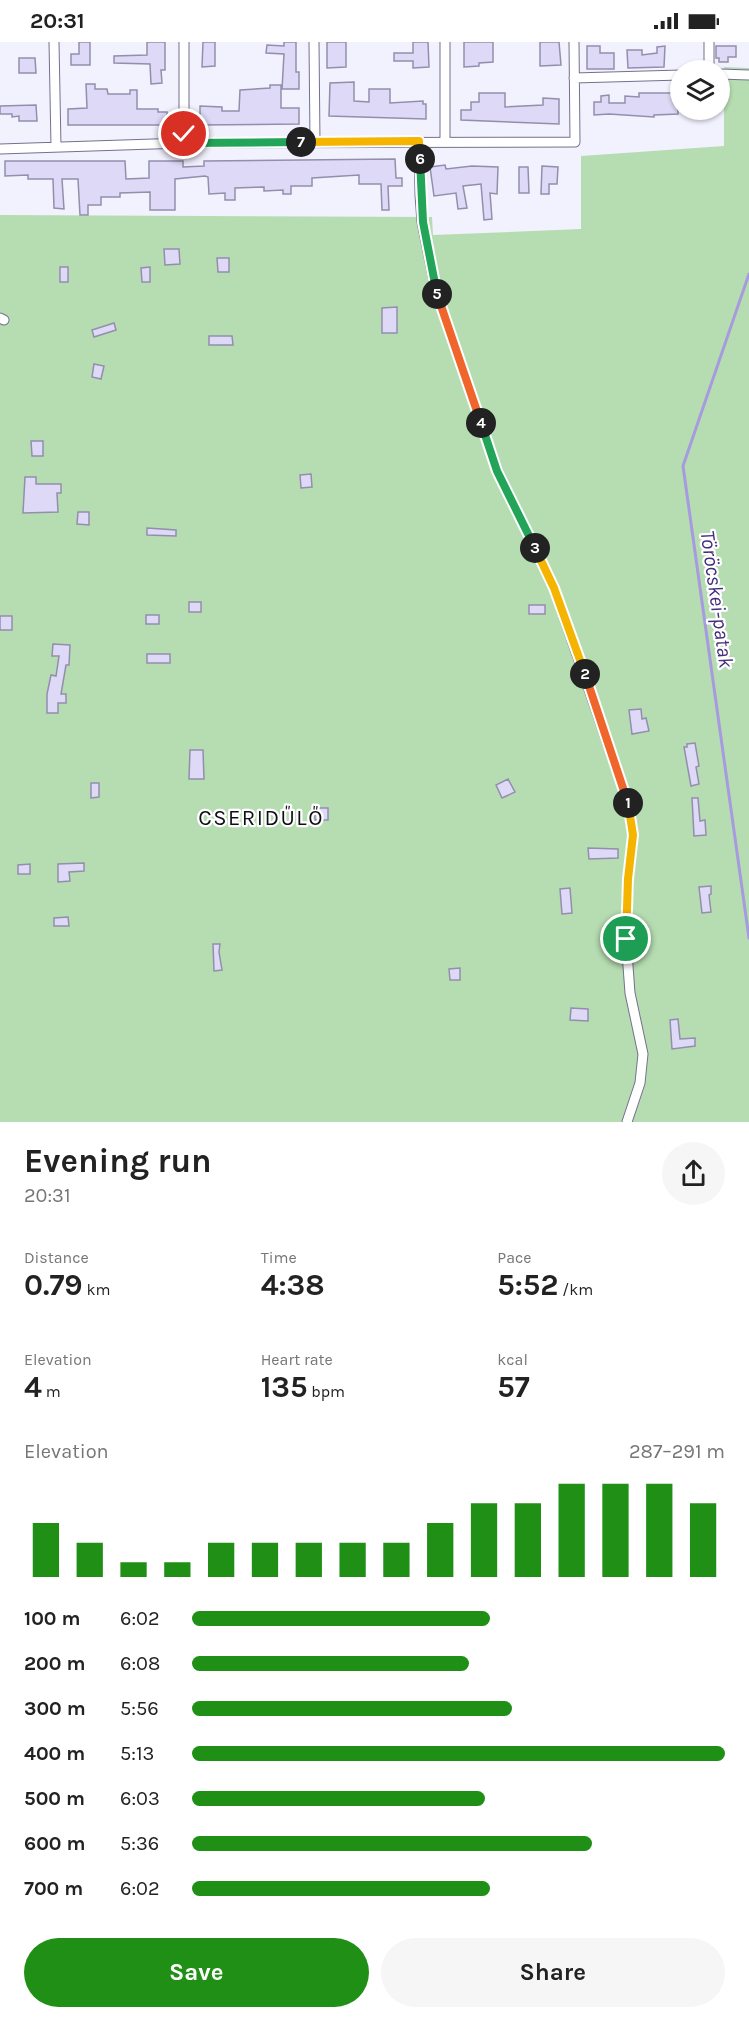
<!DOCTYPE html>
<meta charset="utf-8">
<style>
:root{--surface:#fff;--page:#f6f6f6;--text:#222;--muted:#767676;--accent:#208f16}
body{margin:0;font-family:Karla,sans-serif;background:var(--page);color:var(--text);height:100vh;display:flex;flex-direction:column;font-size:22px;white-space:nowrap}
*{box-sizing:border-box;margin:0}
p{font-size:20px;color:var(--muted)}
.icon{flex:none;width:33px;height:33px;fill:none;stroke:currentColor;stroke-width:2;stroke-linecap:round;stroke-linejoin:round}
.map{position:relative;height:1080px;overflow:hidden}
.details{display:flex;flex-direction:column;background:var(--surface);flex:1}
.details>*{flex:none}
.tools{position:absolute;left:670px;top:18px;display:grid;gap:12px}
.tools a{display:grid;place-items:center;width:60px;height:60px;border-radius:50%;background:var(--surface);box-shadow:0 2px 4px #0004;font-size:30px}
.pin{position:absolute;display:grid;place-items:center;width:51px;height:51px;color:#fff;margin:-26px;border:3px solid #fff;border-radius:50%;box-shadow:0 2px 6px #0007}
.km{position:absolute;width:30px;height:30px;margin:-15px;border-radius:50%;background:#222;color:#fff;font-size:16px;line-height:30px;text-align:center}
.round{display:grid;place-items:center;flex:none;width:63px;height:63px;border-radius:32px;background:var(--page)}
.summary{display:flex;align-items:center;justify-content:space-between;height:102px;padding:0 24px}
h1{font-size:33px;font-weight:700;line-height:45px}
.figures{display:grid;grid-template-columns:repeat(3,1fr);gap:9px;height:102px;padding:6px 24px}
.figures div{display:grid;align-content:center}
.figures b{font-size:30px;font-weight:700}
.figures small{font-size:16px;font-weight:400}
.figures p{font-size:16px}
.chart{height:168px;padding:12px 24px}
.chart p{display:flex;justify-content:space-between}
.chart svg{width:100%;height:108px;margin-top:6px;stroke:var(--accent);stroke-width:6}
.action{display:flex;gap:12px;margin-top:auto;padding:12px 24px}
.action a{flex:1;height:69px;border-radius:36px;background:var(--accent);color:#fff;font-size:24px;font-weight:700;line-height:69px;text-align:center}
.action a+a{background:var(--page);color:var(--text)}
ul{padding:0 24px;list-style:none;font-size:20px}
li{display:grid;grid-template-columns:96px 72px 1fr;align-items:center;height:45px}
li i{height:15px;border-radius:8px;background:var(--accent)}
.status{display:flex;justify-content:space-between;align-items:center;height:42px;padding:0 30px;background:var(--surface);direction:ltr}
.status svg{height:16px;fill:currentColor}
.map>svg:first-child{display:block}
.green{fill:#b6ddb1}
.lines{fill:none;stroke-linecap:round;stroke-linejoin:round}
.stream{stroke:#a79adf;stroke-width:3}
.building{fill:#ddd9f6;stroke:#938eac;stroke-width:1.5}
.street-casing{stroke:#75718d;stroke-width:11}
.street{stroke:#fff;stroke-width:9}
.split-1-casing{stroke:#fff;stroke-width:12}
.split-2-casing{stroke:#fff;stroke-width:12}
.split-3-casing{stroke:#fff;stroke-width:12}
.split-4-casing{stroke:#fff;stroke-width:12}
.split-5-casing{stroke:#fff;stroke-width:12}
.split-6-casing{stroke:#fff;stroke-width:12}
.split-7-casing{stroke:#fff;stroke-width:12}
.split-8-casing{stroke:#fff;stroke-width:12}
.split-1{stroke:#f5b400;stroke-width:8}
.split-2{stroke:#f0652b;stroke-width:8}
.split-3{stroke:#f5b400;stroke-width:8}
.split-4{stroke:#22a559;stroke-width:8}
.split-5{stroke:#f0652b;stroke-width:8}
.split-6{stroke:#22a559;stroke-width:8}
.split-7{stroke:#f5b400;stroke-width:8}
.split-8{stroke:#22a559;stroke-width:8}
.labels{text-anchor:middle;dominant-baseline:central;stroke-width:4.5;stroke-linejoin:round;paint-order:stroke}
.water-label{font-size:21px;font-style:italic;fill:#452e7e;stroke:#fff}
.quarter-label{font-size:22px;letter-spacing:1.5px;fill:#0f0d18;stroke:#fff}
</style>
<div class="status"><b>20:31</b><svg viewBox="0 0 49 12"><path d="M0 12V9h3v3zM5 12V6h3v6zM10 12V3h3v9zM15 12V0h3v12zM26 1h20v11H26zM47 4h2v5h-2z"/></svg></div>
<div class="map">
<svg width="749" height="1080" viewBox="0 0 749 1080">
<rect width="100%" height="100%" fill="#f2f1fe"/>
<path class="green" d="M 724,25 L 749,26 L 749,1080 L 0,1080 L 0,173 L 432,175 L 433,193 L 581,187 L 581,114 L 724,104 Z"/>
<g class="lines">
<path class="stream" d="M 749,232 L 683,424 L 749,896"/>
</g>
<path class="building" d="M 79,0 L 90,0 L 90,23 L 71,23 L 71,12 L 79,12 Z
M 147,0 L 165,0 L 165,28 L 161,28 L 162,41 L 151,42 L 150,22 L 114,21 L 114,14 L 147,13 Z
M 203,0 L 215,0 L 215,24 L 202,25 Z
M 284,0 L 296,0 L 296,30 L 299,30 L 299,47 L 282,47 L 284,12 L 266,11 L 267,3 L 284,4 Z
M 327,0 L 346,0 L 346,25 L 327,26 Z
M 413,0 L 428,0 L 429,25 L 413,26 L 413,19 L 394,19 L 394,11 L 413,11 Z
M 464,0 L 493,0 L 493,20 L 479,21 L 479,24 L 464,25 Z
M 540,0 L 559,0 L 561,23 L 540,24 Z
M 587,4 L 600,4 L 600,11 L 614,11 L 614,27 L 587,27 Z
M 665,4 L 664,25 L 628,26 L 627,8 L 642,8 L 642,13 L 657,11 L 657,5 Z
M 716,4 L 736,4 L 736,15 L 728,15 L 728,20 L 719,20 L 719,16 L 716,16 Z
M 19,16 L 35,16 L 36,31 L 19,31 Z
M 354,40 L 354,59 L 369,60 L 369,47 L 390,47 L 390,61 L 423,59 L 423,62 L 426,62 L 426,77 L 329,74 L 330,41 Z
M 86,42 L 95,42 L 95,47 L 107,47 L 108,52 L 130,52 L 130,48 L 137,48 L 137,67 L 158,67 L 158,70 L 167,70 L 167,83 L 68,83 L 68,67 L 87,66 Z
M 270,43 L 281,43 L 281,66 L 299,66 L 299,82 L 200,83 L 200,64 L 222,65 L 222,69 L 239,69 L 240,48 L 270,46 Z
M 479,51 L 505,51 L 505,65 L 543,63 L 543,56 L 559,57 L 559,82 L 461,78 L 461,68 L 471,68 L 471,60 L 479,60 Z
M 639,51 L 678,51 L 678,72 L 654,73 L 654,75 L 609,72 L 594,73 L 594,60 L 601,60 L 601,54 L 609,53 L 609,61 L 625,61 L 625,54 L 639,55 Z
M 36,63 L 37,79 L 19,79 L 19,74 L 12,75 L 12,72 L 0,72 L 0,64 Z
M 395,117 L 396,136 L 402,136 L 402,144 L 388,144 L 389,168 L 382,168 L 381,142 L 359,142 L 359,133 L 312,136 L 312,144 L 291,144 L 291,152 L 283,152 L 283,148 L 264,149 L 264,145 L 235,146 L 235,158 L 225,158 L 225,151 L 209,152 L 208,135 L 205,134 L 175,137 L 175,168 L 150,168 L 150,150 L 120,151 L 120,155 L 101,155 L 101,163 L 88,163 L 88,173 L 80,173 L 78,137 L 62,137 L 64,167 L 54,166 L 53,137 L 28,137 L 28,133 L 5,134 L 5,119 L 125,119 L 126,137 L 149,136 L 149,119 L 183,119 L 183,125 L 204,124 L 204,119 Z
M 445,123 L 446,127 L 472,124 L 498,125 L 497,152 L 490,151 L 492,177 L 484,178 L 481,142 L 463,144 L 467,166 L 458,167 L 456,151 L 434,154 L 430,125 Z
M 542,124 L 558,125 L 557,142 L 549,142 L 549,152 L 541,152 Z
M 519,125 L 528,125 L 529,151 L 519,151 Z
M 164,207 L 179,207 L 180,222 L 165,223 Z
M 217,216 L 229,216 L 229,230 L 218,230 Z
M 60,225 L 68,225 L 68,240 L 60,240 Z
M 150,225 L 150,240 L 142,240 L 141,226 Z
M 397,265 L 397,291 L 382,291 L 382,266 Z
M 114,281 L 116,288 L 94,295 L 92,288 Z
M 209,294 L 232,294 L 233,303 L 209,303 Z
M 94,322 L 104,324 L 101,337 L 92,335 Z
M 31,399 L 43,399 L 43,414 L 32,414 Z
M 311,432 L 312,445 L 301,446 L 300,433 Z
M 25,435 L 36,435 L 36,442 L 61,442 L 61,451 L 57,451 L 58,470 L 23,471 Z
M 78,470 L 89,470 L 89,483 L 77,482 Z
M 147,486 L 176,488 L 176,494 L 147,493 Z
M 189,560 L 201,560 L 201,570 L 189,570 Z
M 529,563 L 545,563 L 545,572 L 529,572 Z
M 146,573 L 159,573 L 159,582 L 146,582 Z
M 0,574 L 12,574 L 12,588 L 0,588 Z
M 53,602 L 70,603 L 69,623 L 66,623 L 61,652 L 66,652 L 66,661 L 58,661 L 58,671 L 47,671 L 47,652 L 51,633 L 56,634 L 59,614 L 52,614 Z
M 147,612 L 170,612 L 170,621 L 147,621 Z
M 641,667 L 642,677 L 646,676 L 649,689 L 632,692 L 629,668 Z
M 695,701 L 699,724 L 696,725 L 699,742 L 691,744 L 684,705 L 687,705 L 687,702 Z
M 190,708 L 203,708 L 204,737 L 189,737 Z
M 508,737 L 515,750 L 502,756 L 496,743 Z
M 91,741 L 99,741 L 99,755 L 91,756 Z
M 692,756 L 698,756 L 700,779 L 705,778 L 706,793 L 694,794 Z
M 315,766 L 328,766 L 328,778 L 315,778 Z
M 588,806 L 618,807 L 618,816 L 589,817 Z
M 84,821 L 84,829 L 69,830 L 70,839 L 58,840 L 58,822 Z
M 30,822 L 30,832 L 18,832 L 18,823 Z
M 711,844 L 711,852 L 709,853 L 711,870 L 702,871 L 699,845 Z
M 570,846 L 572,871 L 562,872 L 560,847 Z
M 68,875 L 69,884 L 54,884 L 54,876 Z
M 213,902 L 220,902 L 219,910 L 222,928 L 214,929 Z
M 460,926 L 460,938 L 450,938 L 449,927 Z
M 571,966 L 588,967 L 588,979 L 570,978 Z
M 678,977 L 680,997 L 695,996 L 695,1004 L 672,1007 L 670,978 Z"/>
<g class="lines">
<g class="street-casing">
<path id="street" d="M 54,0 L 56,105
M 184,0 L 184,101
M 314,0 L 315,100
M 445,0 L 445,99
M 709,28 L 709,0
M 720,32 L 749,33
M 574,36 L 681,33
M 419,99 L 420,153 L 422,180 L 436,249 L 497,428 L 554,546 L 627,757 L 633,793 L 628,837 L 626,897 L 630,951 L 643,1012 L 640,1041 L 627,1080
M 0,107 L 184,101 L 575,100 L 574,0
M 0,276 L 4,278"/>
</g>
<use href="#street" class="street"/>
</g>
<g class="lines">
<g class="split-1-casing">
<path id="split-1" d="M 626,897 L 628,837 L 633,793 L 628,761"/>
</g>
<g class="split-2-casing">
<path id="split-2" d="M 585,632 L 628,761"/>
</g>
<g class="split-3-casing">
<path id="split-3" d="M 535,506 L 554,546 L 585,632"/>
</g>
<g class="split-4-casing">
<path id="split-4" d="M 481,381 L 497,429 L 535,506"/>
</g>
<g class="split-5-casing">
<path id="split-5" d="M 437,252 L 481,381"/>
</g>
<g class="split-6-casing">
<path id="split-6" d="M 420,117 L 423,180 L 437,252"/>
</g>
<g class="split-7-casing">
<path id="split-7" d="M 301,100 L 419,99 L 420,117"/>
</g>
<g class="split-8-casing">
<path id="split-8" d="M 184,92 L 184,101 L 301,100"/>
</g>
<use href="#split-1" class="split-1"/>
<use href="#split-2" class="split-2"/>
<use href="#split-3" class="split-3"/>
<use href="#split-4" class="split-4"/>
<use href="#split-5" class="split-5"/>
<use href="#split-6" class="split-6"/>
<use href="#split-7" class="split-7"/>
<use href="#split-8" class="split-8"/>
</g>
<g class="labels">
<g class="water-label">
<text transform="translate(717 557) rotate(82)">Töröcskei-patak</text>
</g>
<g class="quarter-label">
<text x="261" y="776">CSERIDŰLŐ</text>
</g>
</g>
</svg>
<div class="tools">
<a><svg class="icon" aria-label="layers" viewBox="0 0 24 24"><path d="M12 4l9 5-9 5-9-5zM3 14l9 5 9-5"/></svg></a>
</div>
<div class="pin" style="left:626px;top:897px;background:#1e9e55"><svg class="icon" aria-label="arrive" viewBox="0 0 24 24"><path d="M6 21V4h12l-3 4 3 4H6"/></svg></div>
<div class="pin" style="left:184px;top:92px;background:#d93025"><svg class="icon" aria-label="check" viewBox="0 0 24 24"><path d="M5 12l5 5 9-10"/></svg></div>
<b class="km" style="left:628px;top:761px">1</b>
<b class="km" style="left:585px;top:632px">2</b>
<b class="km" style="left:535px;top:506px">3</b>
<b class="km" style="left:481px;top:381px">4</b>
<b class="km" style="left:437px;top:252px">5</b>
<b class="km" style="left:420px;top:117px">6</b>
<b class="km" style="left:301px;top:100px">7</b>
</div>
<section class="details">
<div class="summary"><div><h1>Evening run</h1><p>20:31</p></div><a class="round"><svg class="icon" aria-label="share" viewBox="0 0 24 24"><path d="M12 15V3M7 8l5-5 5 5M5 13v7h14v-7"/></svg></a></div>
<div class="figures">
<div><p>Distance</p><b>0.79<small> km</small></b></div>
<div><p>Time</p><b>4:38</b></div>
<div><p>Pace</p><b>5:52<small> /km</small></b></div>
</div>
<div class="figures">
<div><p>Elevation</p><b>4<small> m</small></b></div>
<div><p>Heart rate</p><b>135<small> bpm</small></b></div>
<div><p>kcal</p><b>57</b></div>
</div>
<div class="chart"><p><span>Elevation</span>287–291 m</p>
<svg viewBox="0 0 160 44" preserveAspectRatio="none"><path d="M5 44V22M15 44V30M25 44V38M35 44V38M45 44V30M55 44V30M65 44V30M75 44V30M85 44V30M95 44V22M105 44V14M115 44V14M125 44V6M135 44V6M145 44V6M155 44V14"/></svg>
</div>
<ul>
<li><b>100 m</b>6:02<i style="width:56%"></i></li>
<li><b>200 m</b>6:08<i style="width:52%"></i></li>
<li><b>300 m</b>5:56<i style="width:60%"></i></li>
<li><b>400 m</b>5:13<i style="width:100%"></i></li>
<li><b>500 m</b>6:03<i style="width:55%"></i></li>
<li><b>600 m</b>5:36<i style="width:75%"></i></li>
<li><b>700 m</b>6:02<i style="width:56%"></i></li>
</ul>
<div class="action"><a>Save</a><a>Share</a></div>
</section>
